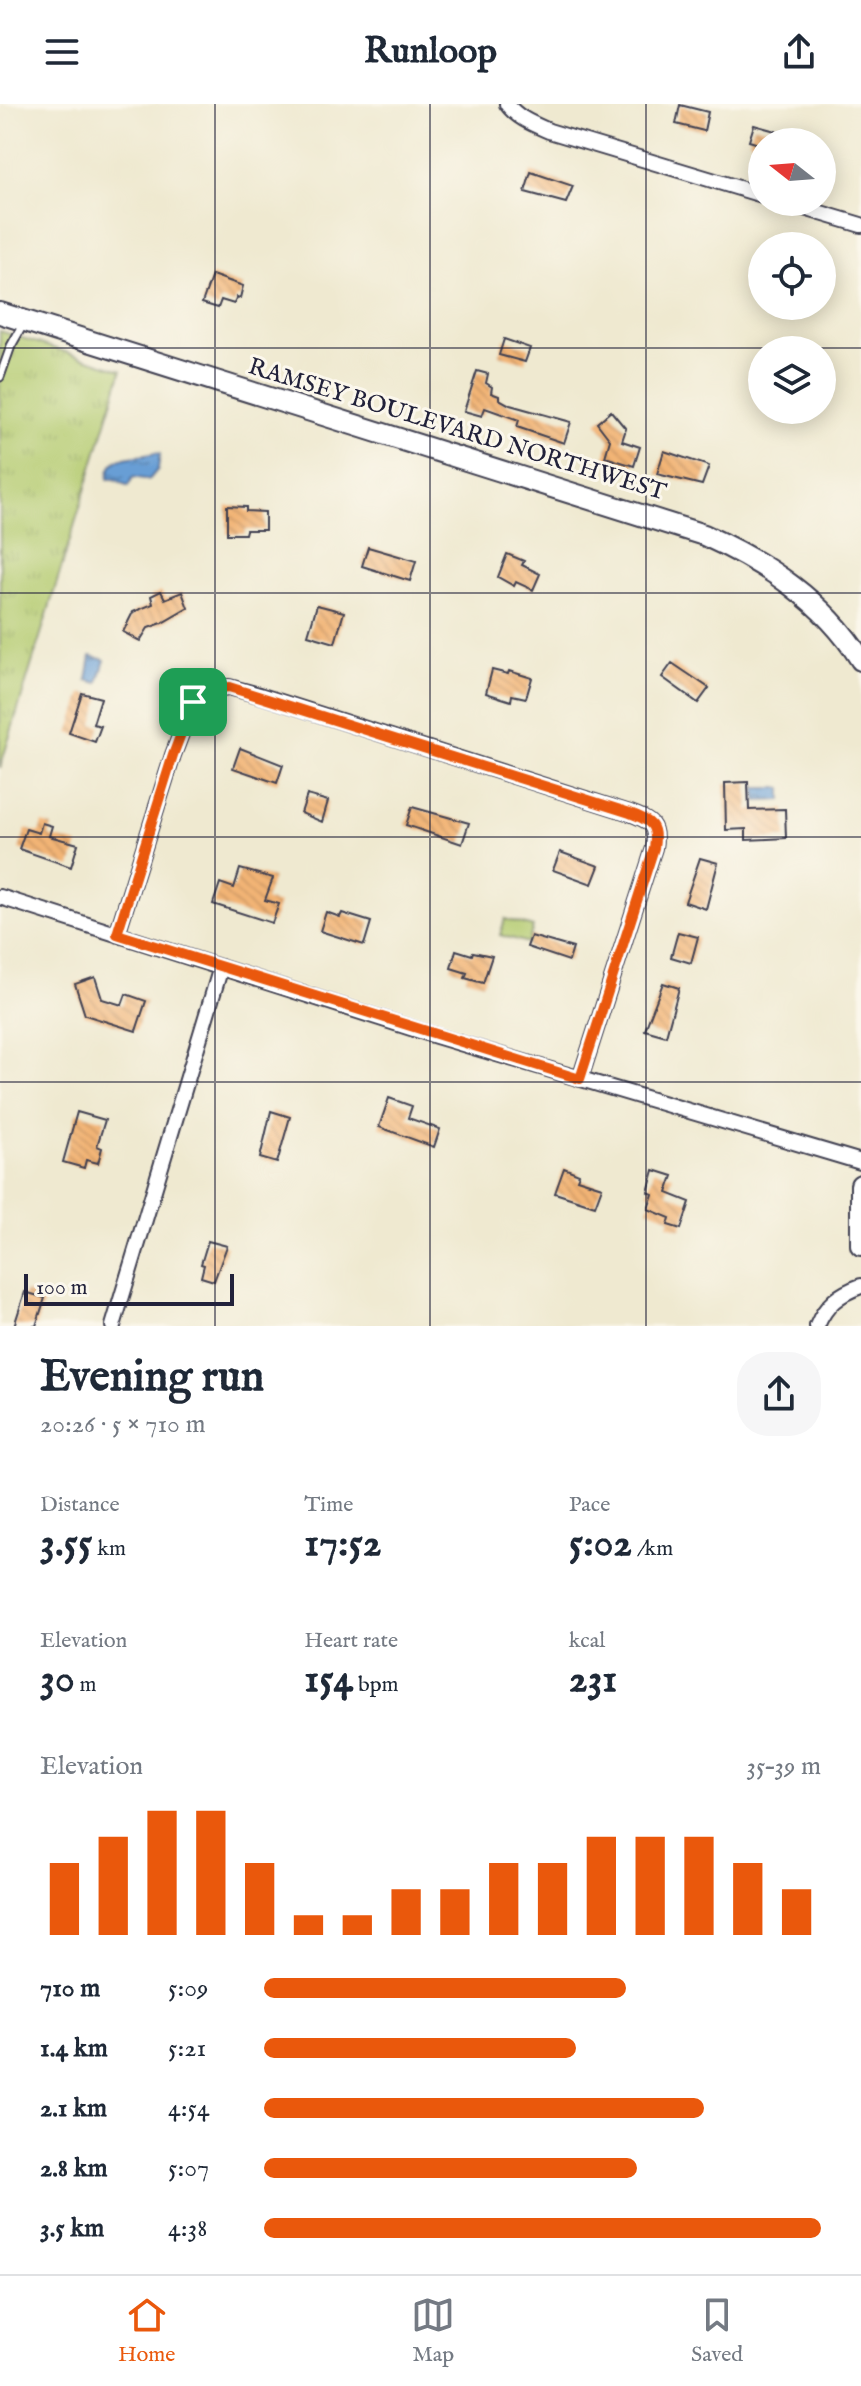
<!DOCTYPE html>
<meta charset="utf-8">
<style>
:root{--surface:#fff;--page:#f6f6f7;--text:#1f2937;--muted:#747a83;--line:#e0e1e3;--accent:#ea580c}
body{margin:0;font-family:"IM FELL English",serif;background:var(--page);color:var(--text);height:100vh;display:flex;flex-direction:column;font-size:30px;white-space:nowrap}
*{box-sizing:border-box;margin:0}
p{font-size:26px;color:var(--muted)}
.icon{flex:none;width:44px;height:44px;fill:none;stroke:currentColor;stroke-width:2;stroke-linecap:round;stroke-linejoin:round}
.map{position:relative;height:1222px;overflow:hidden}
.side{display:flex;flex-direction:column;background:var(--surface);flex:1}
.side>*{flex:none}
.needle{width:52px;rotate:287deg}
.buttons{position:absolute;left:748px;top:24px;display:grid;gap:16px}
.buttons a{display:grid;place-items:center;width:88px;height:88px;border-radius:50%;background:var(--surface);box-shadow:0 4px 20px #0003;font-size:40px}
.scale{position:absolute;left:24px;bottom:20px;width:210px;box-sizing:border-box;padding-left:8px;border:4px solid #22223b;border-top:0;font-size:22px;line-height:28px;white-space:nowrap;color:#22223b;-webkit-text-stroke:6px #fbf7ec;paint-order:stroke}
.pin{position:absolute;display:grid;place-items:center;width:68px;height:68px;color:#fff;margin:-34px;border-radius:16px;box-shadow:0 4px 12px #0006}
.round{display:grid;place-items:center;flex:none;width:84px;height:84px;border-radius:32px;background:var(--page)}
.overview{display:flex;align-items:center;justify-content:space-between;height:136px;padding:0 40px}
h1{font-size:44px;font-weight:700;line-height:60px}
.metrics{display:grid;grid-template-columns:repeat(3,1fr);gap:12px;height:136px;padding:8px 40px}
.metrics div{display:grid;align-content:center}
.metrics b{font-size:40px;font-weight:700}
.metrics small{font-size:22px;font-weight:400}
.metrics p{font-size:22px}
.chart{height:224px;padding:16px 40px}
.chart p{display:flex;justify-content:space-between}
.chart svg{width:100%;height:144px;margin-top:8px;stroke:var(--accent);stroke-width:6}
ul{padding:0 40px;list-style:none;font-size:26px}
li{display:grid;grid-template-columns:128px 96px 1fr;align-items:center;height:60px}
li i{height:20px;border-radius:10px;background:var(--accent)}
header{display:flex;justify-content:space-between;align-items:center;height:104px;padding:0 40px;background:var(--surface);font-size:36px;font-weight:700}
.tabs{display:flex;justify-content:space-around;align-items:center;height:112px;border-top:2px solid var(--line);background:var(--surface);font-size:22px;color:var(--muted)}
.tabs a{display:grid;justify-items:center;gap:4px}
.tabs .active{color:var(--accent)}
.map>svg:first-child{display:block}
.grass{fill:#b4cb70;stroke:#6b7656;stroke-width:2}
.park{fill:url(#park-tufts);stroke:#6b7656;stroke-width:2}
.water{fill:url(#water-ripples);stroke:#456088;stroke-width:2}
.building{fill:url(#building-back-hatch)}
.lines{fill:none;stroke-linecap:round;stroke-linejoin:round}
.lane-casing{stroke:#414051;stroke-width:11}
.street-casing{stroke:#414051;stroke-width:18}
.secondary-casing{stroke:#414051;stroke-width:24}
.lane{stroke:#fff;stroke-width:7}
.street{stroke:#fff;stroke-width:14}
.secondary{stroke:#fff;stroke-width:20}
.route-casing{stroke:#fff;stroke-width:16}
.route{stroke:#ea580c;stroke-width:10}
.grid{fill:none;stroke:#22223b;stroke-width:2;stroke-opacity:0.55}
.labels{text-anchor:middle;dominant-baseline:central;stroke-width:6;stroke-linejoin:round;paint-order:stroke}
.street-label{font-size:24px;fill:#22223b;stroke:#fbf7ec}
</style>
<header><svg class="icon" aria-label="menu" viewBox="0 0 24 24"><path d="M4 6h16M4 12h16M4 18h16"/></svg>Runloop<svg class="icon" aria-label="share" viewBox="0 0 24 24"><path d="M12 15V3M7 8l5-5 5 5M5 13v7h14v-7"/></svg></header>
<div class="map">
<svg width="861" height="1222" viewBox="0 0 861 1222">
<defs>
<pattern id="park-tufts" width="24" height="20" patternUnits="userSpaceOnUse" patternTransform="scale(2)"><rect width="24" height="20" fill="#b4cb70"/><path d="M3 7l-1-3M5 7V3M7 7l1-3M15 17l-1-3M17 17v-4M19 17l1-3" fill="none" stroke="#9aae62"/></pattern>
<pattern id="water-ripples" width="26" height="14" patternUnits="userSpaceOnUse" patternTransform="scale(2)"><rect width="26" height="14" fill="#689ed5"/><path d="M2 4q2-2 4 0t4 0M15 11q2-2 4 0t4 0" fill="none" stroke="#5580ae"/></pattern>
<pattern id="building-back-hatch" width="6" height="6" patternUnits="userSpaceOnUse" patternTransform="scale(2)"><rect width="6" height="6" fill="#f2b475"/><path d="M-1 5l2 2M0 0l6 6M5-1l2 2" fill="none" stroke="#cf9a66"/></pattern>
</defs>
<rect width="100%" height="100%" fill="#fbf7ec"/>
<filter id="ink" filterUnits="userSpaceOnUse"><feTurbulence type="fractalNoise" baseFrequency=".0125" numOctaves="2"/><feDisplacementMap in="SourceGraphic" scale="16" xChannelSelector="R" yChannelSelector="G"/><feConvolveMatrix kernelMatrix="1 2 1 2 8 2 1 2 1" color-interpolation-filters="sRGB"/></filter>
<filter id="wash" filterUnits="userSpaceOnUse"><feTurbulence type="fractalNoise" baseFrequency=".006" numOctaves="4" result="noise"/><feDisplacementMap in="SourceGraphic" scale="32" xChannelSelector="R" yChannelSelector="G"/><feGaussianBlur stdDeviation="1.8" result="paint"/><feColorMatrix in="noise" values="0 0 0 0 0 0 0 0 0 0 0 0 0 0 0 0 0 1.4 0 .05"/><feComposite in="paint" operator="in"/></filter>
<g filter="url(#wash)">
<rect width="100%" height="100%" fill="#efe9d0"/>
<path class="grass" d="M 505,815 L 533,823 L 528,839 L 500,831 Z"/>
<path class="park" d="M 0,227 L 122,266 L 0,664 Z"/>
<path class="water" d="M 155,349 L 160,350 L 158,365 L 149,376 L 133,373 L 128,382 L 115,375 L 108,375 C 110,346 135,356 155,349 Z
M 91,552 L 105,556 L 98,579 L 87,576 Z
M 756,684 L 782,684 L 782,696 L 757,697 Z"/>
<g id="blocks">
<path class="building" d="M 680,1 L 708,8 L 704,27 L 676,20 Z
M 754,21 L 804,35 L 803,38 L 762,38 L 762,41 L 749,37 Z
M 531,68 L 573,82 L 566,99 L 525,88 Z
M 212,171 L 243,182 L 240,194 L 237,193 L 234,200 L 221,196 L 218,204 L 202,199 Z
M 504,235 L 530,244 L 525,258 L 499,251 Z
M 477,267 L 488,270 L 486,279 L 492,283 L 491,289 L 499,292 L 499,295 L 510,301 L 571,318 L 564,339 L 517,323 L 519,316 L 485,304 L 482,312 L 464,307 Z
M 611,307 L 626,325 L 622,337 L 640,343 L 634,362 L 605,353 L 610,336 L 597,319 Z
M 664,347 L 709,362 L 702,381 L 657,370 Z
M 227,402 L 246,403 L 246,407 L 265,408 L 265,426 L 246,426 L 245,430 L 227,430 Z
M 368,443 L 416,457 L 410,477 L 362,462 Z
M 507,450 L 524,457 L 522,461 L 540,470 L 533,486 L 516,478 L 514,482 L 498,473 Z
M 161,487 L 165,495 L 182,488 L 188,504 L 162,519 L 148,524 L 140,537 L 123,528 L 133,508 L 153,500 L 151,492 Z
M 317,501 L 344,508 L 335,539 L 308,531 Z
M 672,559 L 709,584 L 698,599 L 662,573 Z
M 492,566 L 508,570 L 509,567 L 532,574 L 526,594 L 512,591 L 511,597 L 486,589 Z
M 82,589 L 101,594 L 93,620 L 101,622 L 95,638 L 69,629 Z
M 240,644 L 283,661 L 277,679 L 233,664 Z
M 748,678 L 749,706 L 785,705 L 786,734 L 746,736 L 746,725 L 726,726 L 725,679 Z
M 307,691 L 328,697 L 322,718 L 301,709 Z
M 412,703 L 469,719 L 462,740 L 406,721 Z
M 42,719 L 52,722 L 49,732 L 78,740 L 71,763 L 19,745 L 26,725 L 39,729 Z
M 560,748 L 599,762 L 592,780 L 553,766 Z
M 700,754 L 718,759 L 706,805 L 685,798 Z
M 240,765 L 273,774 L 265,796 L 279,800 L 272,819 L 213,800 L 220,779 L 234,784 Z
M 326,808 L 340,813 L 342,809 L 371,818 L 364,841 L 320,827 Z
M 678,828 L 698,833 L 691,859 L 671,853 Z
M 531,832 L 573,844 L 569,857 L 527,843 Z
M 456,846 L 472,851 L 473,848 L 492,852 L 483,879 L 465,874 L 467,869 L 451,864 Z
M 95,873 L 102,895 L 122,901 L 126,890 L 146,897 L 136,927 L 85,911 L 75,880 Z
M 663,879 L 679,884 L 666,932 L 645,926 Z
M 389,994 L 412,1002 L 408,1014 L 440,1025 L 434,1043 L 379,1023 Z
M 271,1007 L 290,1013 L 277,1059 L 260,1054 Z
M 77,1008 L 105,1016 L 97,1042 L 102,1044 L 98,1059 L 86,1056 L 84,1064 L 63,1058 Z
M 564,1064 L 579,1070 L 577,1075 L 602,1083 L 595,1102 L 555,1089 Z
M 654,1066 L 673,1072 L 667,1089 L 690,1098 L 681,1125 L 668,1121 L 670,1114 L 648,1105 L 653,1090 L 648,1088 Z
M 208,1137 L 227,1142 L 214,1177 L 201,1173 L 204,1161 L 201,1160 Z
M 25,1188 L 45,1194 L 36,1222 L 14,1222 Z"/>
</g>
</g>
<g filter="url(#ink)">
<use href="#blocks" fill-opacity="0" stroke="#414051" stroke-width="2"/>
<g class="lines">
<g class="lane-casing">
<path id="lane" d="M 0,273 L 11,242 L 24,219"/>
</g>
<g class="street-casing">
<path id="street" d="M 507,0 C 517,14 533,20 549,27 L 762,91
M 784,98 L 861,121
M 0,793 L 436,932 L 861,1058
M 117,830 L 173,651 L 193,598 L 204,586 L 229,583 L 259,591 L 630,709 C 651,717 658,721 654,744 L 580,975
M 113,1222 L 221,863
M 817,1222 C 826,1200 839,1190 861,1182"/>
</g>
<g class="secondary-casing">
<path id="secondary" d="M 0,209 L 704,431 C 766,459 824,497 861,556
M 861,1081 L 861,1141"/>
</g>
<use href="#lane" class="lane"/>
<use href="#street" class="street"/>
<use href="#secondary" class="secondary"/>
</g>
</g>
<g class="lines" filter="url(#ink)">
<g class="route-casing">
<path id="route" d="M 229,583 L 630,709 C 651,717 658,721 654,744 L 580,975 L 117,830 L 173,651 L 193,598 L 204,586 Z"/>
</g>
<use href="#route" class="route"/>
</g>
<path class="grid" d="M 215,0 L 215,1222M 430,0 L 430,1222M 646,0 L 646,1222M 0,244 L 861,244M 0,489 L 861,489M 0,733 L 861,733M 0,978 L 861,978"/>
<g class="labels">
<g class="street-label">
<text transform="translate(457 326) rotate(17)">RAMSEY BOULEVARD NORTHWEST</text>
</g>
</g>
</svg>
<div class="buttons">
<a><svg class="needle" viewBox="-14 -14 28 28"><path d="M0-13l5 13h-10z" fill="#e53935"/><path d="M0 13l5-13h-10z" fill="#747a83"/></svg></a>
<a><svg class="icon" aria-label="locate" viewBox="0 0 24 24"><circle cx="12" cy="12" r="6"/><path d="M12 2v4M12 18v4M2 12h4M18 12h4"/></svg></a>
<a><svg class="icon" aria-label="layers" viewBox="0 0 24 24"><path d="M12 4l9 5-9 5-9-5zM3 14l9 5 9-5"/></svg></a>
</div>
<div class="scale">100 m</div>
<div class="pin" style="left:193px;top:598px;background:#1e9e55"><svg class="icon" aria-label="arrive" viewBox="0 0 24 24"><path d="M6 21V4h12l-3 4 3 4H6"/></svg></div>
</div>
<section class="side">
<div class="overview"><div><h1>Evening run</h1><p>20:26 · 5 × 710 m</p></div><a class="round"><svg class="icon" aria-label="share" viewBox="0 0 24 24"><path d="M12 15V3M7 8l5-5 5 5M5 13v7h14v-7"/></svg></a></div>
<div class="metrics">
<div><p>Distance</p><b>3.55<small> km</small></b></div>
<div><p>Time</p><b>17:52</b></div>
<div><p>Pace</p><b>5:02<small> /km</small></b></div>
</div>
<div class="metrics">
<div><p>Elevation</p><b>30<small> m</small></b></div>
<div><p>Heart rate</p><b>154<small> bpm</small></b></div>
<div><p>kcal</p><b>231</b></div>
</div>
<div class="chart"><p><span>Elevation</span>35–39 m</p>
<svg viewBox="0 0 160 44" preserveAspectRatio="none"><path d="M5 44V22M15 44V14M25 44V6M35 44V6M45 44V22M55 44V38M65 44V38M75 44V30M85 44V30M95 44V22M105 44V22M115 44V14M125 44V14M135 44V14M145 44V22M155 44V30"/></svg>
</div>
<ul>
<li><b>710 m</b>5:09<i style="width:65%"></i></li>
<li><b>1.4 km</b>5:21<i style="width:56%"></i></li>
<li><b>2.1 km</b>4:54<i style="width:79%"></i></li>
<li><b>2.8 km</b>5:07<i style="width:67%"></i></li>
<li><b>3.5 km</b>4:38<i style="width:100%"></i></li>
</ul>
</section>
<nav class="tabs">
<a class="active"><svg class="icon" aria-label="home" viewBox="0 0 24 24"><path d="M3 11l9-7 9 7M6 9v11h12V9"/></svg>Home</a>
<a><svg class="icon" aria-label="map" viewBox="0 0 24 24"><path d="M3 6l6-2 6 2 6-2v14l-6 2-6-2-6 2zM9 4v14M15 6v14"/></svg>Map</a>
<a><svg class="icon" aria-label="saved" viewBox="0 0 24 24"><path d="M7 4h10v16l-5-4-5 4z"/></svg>Saved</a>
</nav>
